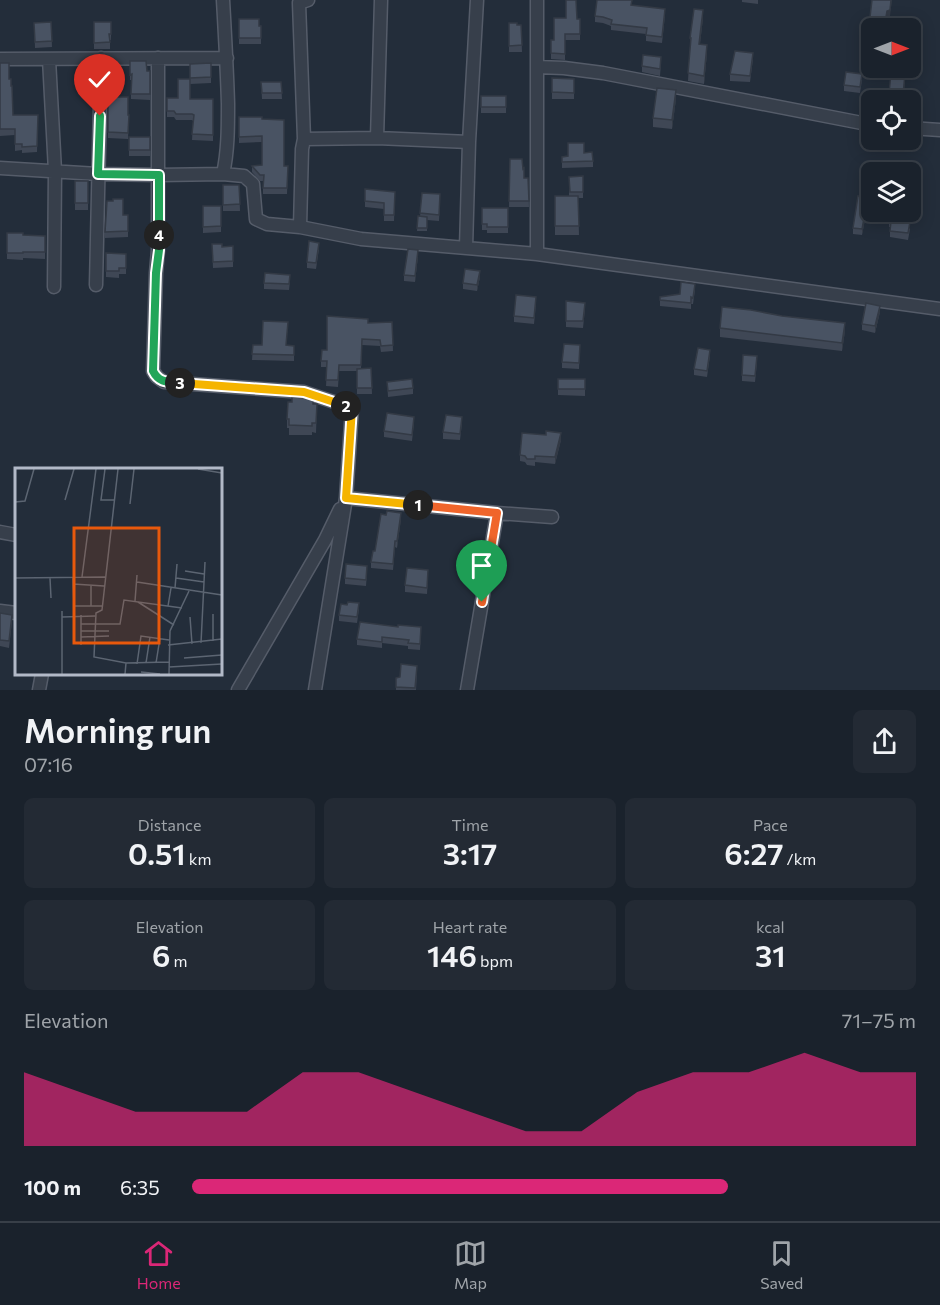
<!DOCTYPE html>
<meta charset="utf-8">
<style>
:root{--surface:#1a222c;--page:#232a34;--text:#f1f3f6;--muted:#9fa4a9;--line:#383f48;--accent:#db2777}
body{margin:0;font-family:Commissioner,sans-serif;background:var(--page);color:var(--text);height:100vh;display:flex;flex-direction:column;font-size:22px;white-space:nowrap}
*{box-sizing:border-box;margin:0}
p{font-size:20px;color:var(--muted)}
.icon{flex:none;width:33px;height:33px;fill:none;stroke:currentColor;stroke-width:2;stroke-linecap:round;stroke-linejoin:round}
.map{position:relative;height:690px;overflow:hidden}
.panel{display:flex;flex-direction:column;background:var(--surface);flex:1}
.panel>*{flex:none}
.needle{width:39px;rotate:90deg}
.tools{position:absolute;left:861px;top:18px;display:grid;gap:12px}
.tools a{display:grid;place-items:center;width:60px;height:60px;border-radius:9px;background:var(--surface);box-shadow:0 3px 15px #0003,0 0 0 2px var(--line);font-size:30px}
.pin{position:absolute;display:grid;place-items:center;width:51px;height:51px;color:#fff;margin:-62px -26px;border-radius:50% 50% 50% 0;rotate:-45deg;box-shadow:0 0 6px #0007}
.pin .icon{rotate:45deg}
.km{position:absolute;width:30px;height:30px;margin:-15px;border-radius:50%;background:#222;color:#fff;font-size:16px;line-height:30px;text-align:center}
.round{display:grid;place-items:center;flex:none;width:63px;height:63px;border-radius:9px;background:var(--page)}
.head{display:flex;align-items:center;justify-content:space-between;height:102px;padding:0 24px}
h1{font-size:33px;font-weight:600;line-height:45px}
.figures{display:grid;grid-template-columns:repeat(3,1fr);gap:9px;height:102px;padding:6px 24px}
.figures div{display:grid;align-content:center;border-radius:9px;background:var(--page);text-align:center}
.figures b{font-size:30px;font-weight:600}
.figures small{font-size:16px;font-weight:400}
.figures p{font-size:16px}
.chart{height:168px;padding:12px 24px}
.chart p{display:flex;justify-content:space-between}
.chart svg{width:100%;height:108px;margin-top:6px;fill:var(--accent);opacity:.7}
ul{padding:0 24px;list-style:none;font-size:20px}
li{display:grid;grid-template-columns:96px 72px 1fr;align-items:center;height:45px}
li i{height:15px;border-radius:8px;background:var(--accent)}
.menu{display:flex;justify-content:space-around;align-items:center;height:84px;border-top:2px solid var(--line);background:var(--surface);font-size:16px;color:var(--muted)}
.menu a{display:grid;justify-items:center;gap:3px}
.menu .on{color:var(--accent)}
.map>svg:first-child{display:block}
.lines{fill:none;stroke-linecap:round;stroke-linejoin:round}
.street-casing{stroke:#555c69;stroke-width:15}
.street{stroke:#373f4b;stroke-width:12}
.wall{fill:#3f4755}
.shaded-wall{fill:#333a45}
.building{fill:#495363;stroke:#333a45;stroke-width:1.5}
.split-1-casing{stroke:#fff;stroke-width:12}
.split-2-casing{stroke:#fff;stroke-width:12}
.split-3-casing{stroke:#fff;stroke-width:12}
.split-4-casing{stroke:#fff;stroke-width:12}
.split-5-casing{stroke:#fff;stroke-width:12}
.split-1{stroke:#f0652b;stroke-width:8}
.split-2{stroke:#f5b400;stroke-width:8}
.split-3{stroke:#f5b400;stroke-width:8}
.split-4{stroke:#22a559;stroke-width:8}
.split-5{stroke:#22a559;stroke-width:8}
.inset-road{fill:none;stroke:#5c6572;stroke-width:1.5}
.view{fill:#e8590c;fill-opacity:0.15;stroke:#e8590c;stroke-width:3}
.inset-edge{fill:none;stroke:#b2b9c7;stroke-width:3}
</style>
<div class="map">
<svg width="940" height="690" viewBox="0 0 940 690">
<rect width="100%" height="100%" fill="#232d3a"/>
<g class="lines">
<g class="street-casing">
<path id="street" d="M 223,0 C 225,35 227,69 228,104 C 228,128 228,151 223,174
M 537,0 L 537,254
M 158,58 L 158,250 L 156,273 L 153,371 L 157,377 L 164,382 L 304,392 L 352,408 L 346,498 L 315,690
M 0,59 L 227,58
M 49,59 L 55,171 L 54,287
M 537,67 L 564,68 L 603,73 L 872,125
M 910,128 L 940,130
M 377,138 L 381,0
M 304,139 L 377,138 L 469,142
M 0,168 L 98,174 L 159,175 L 223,174 L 244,176 L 253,184 L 256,219 L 267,224 L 300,227 L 361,239 L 537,254 L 940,309
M 300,227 L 302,149 L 304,139 L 299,3 L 308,0
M 466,248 L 469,142 L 477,0
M 96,285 L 101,58
M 346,498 L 497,513 L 552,517
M 0,532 L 16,535
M 0,611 L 16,613
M 39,690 L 42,674
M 238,690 L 325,540 L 340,509
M 467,690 L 497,513"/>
</g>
<use href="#street" class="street"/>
</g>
<path class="wall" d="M 742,0 L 758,0 L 758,4 L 742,2 Z
M 632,5 L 665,15 L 662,43 L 646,41 L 646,34 L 611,30 L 611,26 L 603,23 L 595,22 L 595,16 Z
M 890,16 L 887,17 L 886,23 L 870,23 L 870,17 Z
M 703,18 L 700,44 L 707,53 L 704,84 L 688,81 L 690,46 L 690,38 Z
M 239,19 L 261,26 L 261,44 L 239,44 Z
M 577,19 L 580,19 L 580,40 L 565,40 L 565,60 L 551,59 L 551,40 L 554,40 Z
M 51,22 L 52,47 L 35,48 L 34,23 Z
M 94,22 L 111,22 L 111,40 L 110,40 L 110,49 L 94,49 Z
M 509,23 L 517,25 L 521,25 L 522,52 L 509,52 Z
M 753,59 L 750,82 L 730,81 L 730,74 Z
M 130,61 L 147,71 L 150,71 L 150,100 L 131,99 L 131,80 L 130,80 Z
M 0,63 L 9,79 L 11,86 L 13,115 L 38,115 L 37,152 L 22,153 L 22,150 L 15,151 L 15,135 L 0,136 Z
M 211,63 L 211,83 L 190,84 L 190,99 L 213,99 L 213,141 L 192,140 L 193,121 L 192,120 L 176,120 L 174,117 L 167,117 L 167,98 L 178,98 L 190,79 L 190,64 Z
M 661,63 L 660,76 L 642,72 L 642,66 Z
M 552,78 L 574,79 L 574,99 L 552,99 Z
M 862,80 L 860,93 L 844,91 L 844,85 Z
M 905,80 L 903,100 L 889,100 L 889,94 Z
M 261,82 L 281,82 L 282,99 L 262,99 Z
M 481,96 L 506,96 L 506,113 L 481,113 Z
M 108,97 L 128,115 L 129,115 L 128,139 L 108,138 Z
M 676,99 L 672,129 L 653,127 L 653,118 Z
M 239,117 L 262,119 L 284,166 L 288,166 L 287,194 L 263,194 L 263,181 L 260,181 L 252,172 L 252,166 L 262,165 L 262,142 L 239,143 Z
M 129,137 L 150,137 L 150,156 L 129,156 Z
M 584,153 L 593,161 L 593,167 L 562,168 L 562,157 Z
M 510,159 L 523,169 L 524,178 L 528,178 L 529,207 L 509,207 Z
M 583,176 L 583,198 L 578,198 L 579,235 L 555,235 L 555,196 L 569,196 L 569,177 Z
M 75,181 L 88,181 L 88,210 L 75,210 Z
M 223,185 L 239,185 L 240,211 L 223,211 Z
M 365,189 L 395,192 L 394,221 L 384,221 L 384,209 L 365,207 Z
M 422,193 L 440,201 L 439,221 L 427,220 L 427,231 L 417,231 L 418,216 L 420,217 Z
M 868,204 L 862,235 L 853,234 L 853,228 Z
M 203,206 L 221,206 L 221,232 L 203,233 Z
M 482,208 L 508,208 L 508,233 L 487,233 L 487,230 L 482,230 Z
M 123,215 L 128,215 L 128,237 L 105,238 L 105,232 Z
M 906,216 L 905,222 L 910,229 L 908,240 L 890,237 L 890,227 L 889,227 L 889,221 Z
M 7,233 L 23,235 L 45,236 L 45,259 L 23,258 L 23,260 L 7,259 Z
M 212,244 L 222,247 L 233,246 L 233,267 L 213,268 Z
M 319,249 L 316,269 L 307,268 L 307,262 Z
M 106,253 L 126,254 L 126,274 L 119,274 L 119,278 L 106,277 Z
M 418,256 L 415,282 L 404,281 L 404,275 Z
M 480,277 L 477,291 L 463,289 L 463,283 Z
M 290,281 L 289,290 L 264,289 L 264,283 Z
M 695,290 L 693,304 L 691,304 L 691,309 L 660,306 L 660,297 L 680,294 Z
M 566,301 L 585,309 L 583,328 L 566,327 Z
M 536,303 L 534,324 L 514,322 L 514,316 Z
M 880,312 L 875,333 L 862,330 L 862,324 Z
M 392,322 L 393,351 L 381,352 L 380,346 L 362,345 L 361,369 L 371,368 L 372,394 L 357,394 L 357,371 L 339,371 L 338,387 L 326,386 L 327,367 L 321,367 L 321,361 L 327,350 L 368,323 Z
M 720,328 L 845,331 L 842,351 L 720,337 Z
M 253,345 L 294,346 L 294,361 L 252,360 Z
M 580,345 L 579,369 L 562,368 L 562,362 Z
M 710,356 L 707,377 L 694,375 L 694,369 Z
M 757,362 L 755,382 L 742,381 L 742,375 Z
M 558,379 L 585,379 L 585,396 L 558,395 Z
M 387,382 L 413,388 L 413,394 L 388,397 Z
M 313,404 L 317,404 L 316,433 L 312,432 L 312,435 L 289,435 L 289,428 L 287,428 L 287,419 Z
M 414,423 L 412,441 L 384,437 L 384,431 Z
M 462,423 L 460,440 L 443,439 L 443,432 Z
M 561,440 L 555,464 L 535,462 L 535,466 L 527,465 L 525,462 L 520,461 L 520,455 Z
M 401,519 L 397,548 L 395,547 L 393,570 L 371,568 L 371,562 L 375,551 Z
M 367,572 L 366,586 L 345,584 L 345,578 Z
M 428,576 L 427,594 L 405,592 L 405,585 Z
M 359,609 L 357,623 L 339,621 L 339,615 Z
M 0,613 L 12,621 L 9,648 L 0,646 Z
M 421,633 L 420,650 L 408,649 L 408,646 L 382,643 L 382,648 L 357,645 L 357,639 Z
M 417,672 L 416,690 L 396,690 L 396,678 Z"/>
<path class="shaded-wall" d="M 891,0 L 892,0 L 890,16 L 887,17 L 886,23 L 887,11 Z
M 703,10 L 703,18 L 699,52 L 699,44 Z
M 707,45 L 707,53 L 704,84 L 704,76 Z
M 676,90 L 676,99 L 672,129 L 672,120 Z
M 868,198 L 868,204 L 862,235 L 862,229 Z
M 418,250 L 418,256 L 415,282 L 415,276 Z
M 480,271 L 480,277 L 477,291 L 477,285 Z
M 880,306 L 880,312 L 875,333 L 875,326 Z
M 845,323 L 845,331 L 842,351 L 842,343 Z
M 561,433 L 561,440 L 555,464 L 555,457 Z
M 401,513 L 401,519 L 397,548 L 397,541 Z"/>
<path class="building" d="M 566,0 L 576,0 L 577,19 L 580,19 L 580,34 L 565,34 L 565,54 L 551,53 L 551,40 L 554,40 L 554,18 L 566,18 Z
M 597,0 L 632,0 L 631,5 L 665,9 L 662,37 L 646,35 L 647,28 L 611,24 L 612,20 L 603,17 L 595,16 Z
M 872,0 L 891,0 L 890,10 L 887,11 L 886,17 L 870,17 Z
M 694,9 L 703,10 L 699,44 L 707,45 L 704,76 L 688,73 L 691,38 L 690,38 Z
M 239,19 L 259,19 L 259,26 L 261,26 L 261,38 L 239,38 Z
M 51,22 L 52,41 L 35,42 L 34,23 Z
M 94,22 L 111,22 L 111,34 L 109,34 L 110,42 L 94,43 Z
M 509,23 L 517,23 L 517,25 L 521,25 L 522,45 L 509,46 Z
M 735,51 L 753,53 L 750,76 L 730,74 Z
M 643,55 L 661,57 L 660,69 L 642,66 Z
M 130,61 L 146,61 L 147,71 L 150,71 L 150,94 L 131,94 L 132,74 L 130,75 Z
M 0,63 L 9,63 L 9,79 L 11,79 L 11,86 L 12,86 L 13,115 L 38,115 L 37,146 L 22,147 L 22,144 L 15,144 L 15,129 L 0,129 Z
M 211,63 L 211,77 L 190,78 L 190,64 Z
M 846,72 L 862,74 L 860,87 L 844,85 Z
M 891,72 L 905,74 L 903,95 L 889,94 Z
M 552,78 L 574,79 L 574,93 L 552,92 Z
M 178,79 L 190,79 L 190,99 L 213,99 L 213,135 L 192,134 L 194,115 L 192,114 L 176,114 L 174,111 L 167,111 L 167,98 L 178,98 Z
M 261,82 L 281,82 L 282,93 L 262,93 Z
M 657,88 L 676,90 L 672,120 L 653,118 Z
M 481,96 L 506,96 L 506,107 L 481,107 Z
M 108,97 L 128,97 L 128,115 L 129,115 L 128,133 L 108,132 Z
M 239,117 L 262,117 L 262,119 L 284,120 L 284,166 L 288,166 L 287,188 L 263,188 L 264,175 L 260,175 L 252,166 L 262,165 L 262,136 L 239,137 Z
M 129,137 L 150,137 L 150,150 L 129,150 Z
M 568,143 L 584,143 L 584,153 L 592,152 L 593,161 L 562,162 L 562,157 L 568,156 Z
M 510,159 L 522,159 L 523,169 L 524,168 L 524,178 L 528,178 L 529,201 L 509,201 Z
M 583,176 L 583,192 L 570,192 L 569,177 Z
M 75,181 L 88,181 L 88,203 L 75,203 Z
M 223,185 L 239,185 L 240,204 L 223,205 Z
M 365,189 L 395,192 L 394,215 L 384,215 L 384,203 L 365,201 Z
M 422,193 L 440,194 L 439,215 L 420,213 Z
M 555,196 L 578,196 L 579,226 L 555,226 Z
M 858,196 L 868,198 L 862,229 L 853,228 Z
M 113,199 L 123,199 L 123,215 L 128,215 L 128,231 L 105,232 L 107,201 L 113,201 Z
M 203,206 L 221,206 L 221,226 L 203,227 Z
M 482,208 L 508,208 L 508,227 L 487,227 L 487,224 L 482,224 Z
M 890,212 L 906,212 L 905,222 L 910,222 L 908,233 L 890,231 L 891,221 L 889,221 Z
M 418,216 L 427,217 L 427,228 L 417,228 Z
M 7,233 L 23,233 L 23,235 L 45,236 L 45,252 L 23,252 L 23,253 L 7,253 Z
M 309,241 L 319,243 L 316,263 L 307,262 Z
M 212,244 L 222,244 L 222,247 L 233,246 L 233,261 L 213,262 Z
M 408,249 L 418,250 L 415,276 L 404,275 Z
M 106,253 L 126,254 L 126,268 L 119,268 L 119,271 L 106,271 Z
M 465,269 L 480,271 L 477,285 L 463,283 Z
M 265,273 L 290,275 L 289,284 L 264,283 Z
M 681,282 L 695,284 L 693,298 L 691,297 L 691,303 L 660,300 L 660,297 L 680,294 Z
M 516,295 L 536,297 L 534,318 L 514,316 Z
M 566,301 L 585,303 L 583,321 L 566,321 Z
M 866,303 L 880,306 L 875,326 L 862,324 Z
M 722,307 L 751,310 L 782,316 L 845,323 L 842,343 L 720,328 Z
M 327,316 L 368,319 L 368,323 L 392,322 L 393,345 L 381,346 L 380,340 L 362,339 L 361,365 L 339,365 L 338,380 L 326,380 L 327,361 L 321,361 L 322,350 L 327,350 Z
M 263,321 L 288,322 L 286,345 L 294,346 L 294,355 L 252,354 L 253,345 L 262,345 Z
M 564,344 L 580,345 L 579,363 L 562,362 Z
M 698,348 L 710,350 L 707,371 L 694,369 Z
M 743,355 L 757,356 L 755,376 L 742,375 Z
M 371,368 L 372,388 L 357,388 L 357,369 Z
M 412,379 L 413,388 L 388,391 L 387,382 Z
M 558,379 L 585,379 L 585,389 L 558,389 Z
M 292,397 L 313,398 L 313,404 L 317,404 L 316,423 L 312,423 L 312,426 L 289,425 L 289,419 L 287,419 L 288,402 L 292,402 Z
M 387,413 L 414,417 L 412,435 L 384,431 Z
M 446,415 L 462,417 L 460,434 L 443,432 Z
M 546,431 L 561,433 L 555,457 L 535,456 L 535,459 L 527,459 L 525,456 L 520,455 L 522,433 L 546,435 Z
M 387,511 L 401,513 L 397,541 L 395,541 L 393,564 L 371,562 L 373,551 L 375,551 L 381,514 L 386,515 Z
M 346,564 L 367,566 L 366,580 L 345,578 Z
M 407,568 L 428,570 L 427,588 L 405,585 Z
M 348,602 L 359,603 L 357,617 L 339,615 L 341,604 L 347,605 Z
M 0,613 L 12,615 L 9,641 L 0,640 Z
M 360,622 L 398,627 L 398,625 L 421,627 L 420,644 L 408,643 L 409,640 L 382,637 L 382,642 L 357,639 Z
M 401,664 L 417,666 L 415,688 L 396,687 L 396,678 L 400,677 Z"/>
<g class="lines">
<g class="split-1-casing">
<path id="split-1" d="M 418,505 L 497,513 L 482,602"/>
</g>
<g class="split-2-casing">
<path id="split-2" d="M 346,406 L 352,408 L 346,498 L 418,505"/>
</g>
<g class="split-3-casing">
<path id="split-3" d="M 180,383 L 304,392 L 346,406"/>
</g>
<g class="split-4-casing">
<path id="split-4" d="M 159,235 L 159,250 L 156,273 L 153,371 C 159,383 168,382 180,383"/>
</g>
<g class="split-5-casing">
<path id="split-5" d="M 100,116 L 98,174 L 159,175 L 159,235"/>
</g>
<use href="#split-1" class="split-1"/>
<use href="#split-2" class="split-2"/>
<use href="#split-3" class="split-3"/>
<use href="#split-4" class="split-4"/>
<use href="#split-5" class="split-5"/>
</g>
<g transform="translate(15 468)">
<rect width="207" height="207" fill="#232d3a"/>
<path class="inset-road" d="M 90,1 L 86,32 L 100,32M 103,1 L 87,142 L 81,145 L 79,189 L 111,195M 183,1 L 207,5M 50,32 L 59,1M 0,34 L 10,33 L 19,1M 115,36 L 119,1M 170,103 L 189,106M 58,109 L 59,138 L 87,138M 67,109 L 81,1M 0,110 L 90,109M 35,110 L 36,130M 161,110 L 189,114M 122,114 L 207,127M 58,116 L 89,118M 160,120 L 162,96M 120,133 L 122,107M 123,134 L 159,157M 76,138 L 76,117M 153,138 L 156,120M 198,146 L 198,173M 66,147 L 66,177M 47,149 L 80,148M 175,149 L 177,176M 66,156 L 105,156 L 109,132 L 167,140M 66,163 L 94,163M 66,169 L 94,168M 186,175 L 190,94M 153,177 L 207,171M 169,190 L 207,187M 131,195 L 135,169M 141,195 L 145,170M 122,196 L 126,168 L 154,172M 154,199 L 207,196M 126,204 L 145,206M 47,206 L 47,143M 110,206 L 111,195 L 154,194M 154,206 L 155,163 L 174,123"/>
<path class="view" d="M 59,60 L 144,60 L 144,175 L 59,175 Z"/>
<rect width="207" height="207" class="inset-edge"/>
</g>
</svg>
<div class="tools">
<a><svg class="needle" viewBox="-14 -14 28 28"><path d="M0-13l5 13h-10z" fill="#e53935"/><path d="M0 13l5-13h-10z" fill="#9fa4a9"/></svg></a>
<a><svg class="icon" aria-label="locate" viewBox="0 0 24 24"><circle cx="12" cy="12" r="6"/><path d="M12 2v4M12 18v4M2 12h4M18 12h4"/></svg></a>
<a><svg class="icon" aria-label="layers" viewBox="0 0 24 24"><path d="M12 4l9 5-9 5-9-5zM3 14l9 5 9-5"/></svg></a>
</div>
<div class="pin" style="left:482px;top:602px;background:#1e9e55"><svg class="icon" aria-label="arrive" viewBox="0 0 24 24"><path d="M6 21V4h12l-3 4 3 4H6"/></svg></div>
<div class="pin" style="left:100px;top:116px;background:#d93025"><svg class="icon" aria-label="check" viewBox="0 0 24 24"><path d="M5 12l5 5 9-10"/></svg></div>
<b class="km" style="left:418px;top:505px">1</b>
<b class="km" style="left:346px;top:406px">2</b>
<b class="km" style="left:180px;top:383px">3</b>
<b class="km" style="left:159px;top:235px">4</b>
</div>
<section class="panel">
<div class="head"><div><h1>Morning run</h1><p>07:16</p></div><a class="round"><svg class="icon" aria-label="share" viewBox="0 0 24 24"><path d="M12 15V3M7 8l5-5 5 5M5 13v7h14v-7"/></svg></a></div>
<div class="figures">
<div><p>Distance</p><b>0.51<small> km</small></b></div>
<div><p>Time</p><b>3:17</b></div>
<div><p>Pace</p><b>6:27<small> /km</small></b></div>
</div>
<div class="figures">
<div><p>Elevation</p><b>6<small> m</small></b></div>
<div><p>Heart rate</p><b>146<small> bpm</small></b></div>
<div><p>kcal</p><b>31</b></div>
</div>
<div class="chart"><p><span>Elevation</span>71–75 m</p>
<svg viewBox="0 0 160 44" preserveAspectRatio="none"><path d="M0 44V14L10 22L20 30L30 30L40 30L50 14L60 14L70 22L80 30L90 38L100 38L110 22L120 14L130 14L140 6L150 14L160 14V44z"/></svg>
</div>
<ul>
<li><b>100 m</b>6:35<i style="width:74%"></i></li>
</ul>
</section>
<nav class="menu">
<a class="on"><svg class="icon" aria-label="home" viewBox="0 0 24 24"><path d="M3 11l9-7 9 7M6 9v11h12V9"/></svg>Home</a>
<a><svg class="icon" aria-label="map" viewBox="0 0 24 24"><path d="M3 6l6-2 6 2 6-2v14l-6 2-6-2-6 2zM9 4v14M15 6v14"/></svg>Map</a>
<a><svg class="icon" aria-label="saved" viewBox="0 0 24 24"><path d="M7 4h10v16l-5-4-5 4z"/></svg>Saved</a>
</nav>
